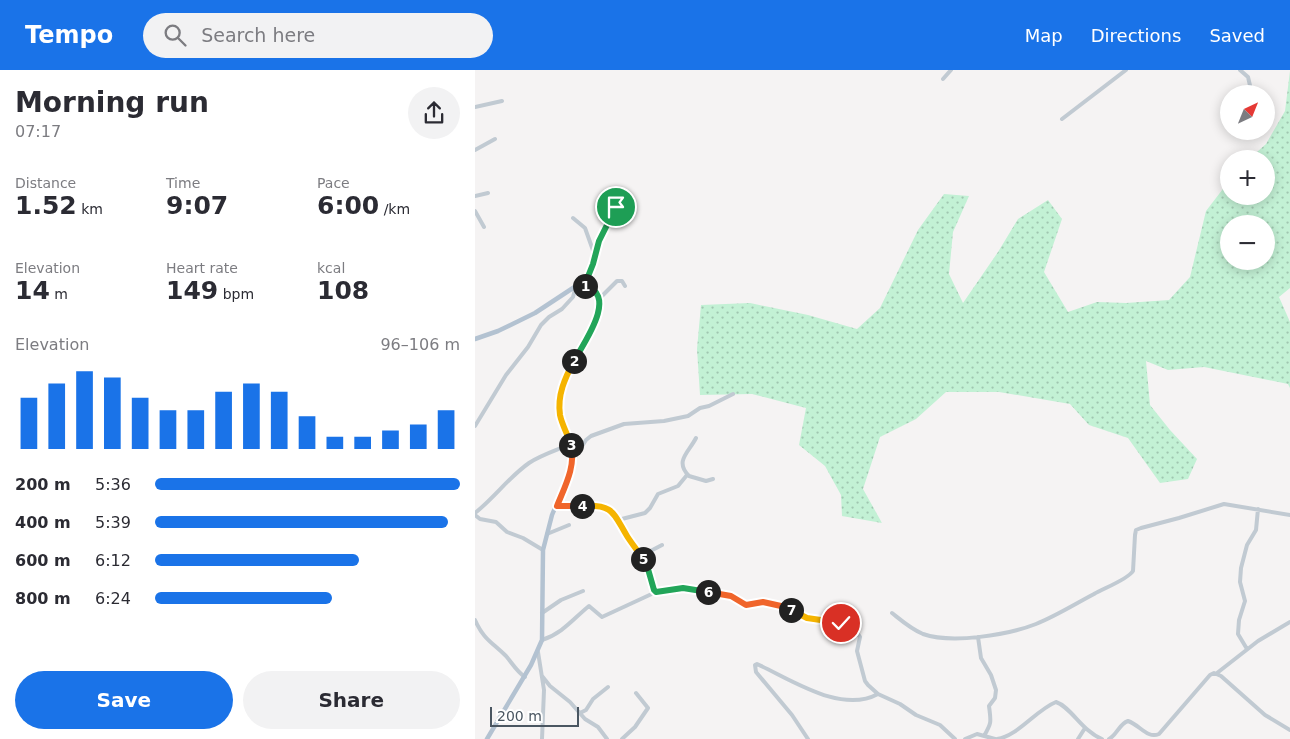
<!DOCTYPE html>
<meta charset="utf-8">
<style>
:root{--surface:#fff;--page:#f2f2f3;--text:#2b2b33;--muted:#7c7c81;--accent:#1a73e8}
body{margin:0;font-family:"DejaVu Sans",sans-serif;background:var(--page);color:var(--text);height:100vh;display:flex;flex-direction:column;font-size:19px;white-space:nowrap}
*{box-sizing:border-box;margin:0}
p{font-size:16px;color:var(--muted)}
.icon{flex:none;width:28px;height:28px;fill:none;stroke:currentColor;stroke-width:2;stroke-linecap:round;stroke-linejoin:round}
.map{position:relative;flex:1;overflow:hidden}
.details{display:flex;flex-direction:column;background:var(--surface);width:475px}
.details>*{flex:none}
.needle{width:32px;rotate:43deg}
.fabs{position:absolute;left:745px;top:15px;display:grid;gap:10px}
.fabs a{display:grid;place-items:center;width:55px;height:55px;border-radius:50%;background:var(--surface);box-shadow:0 2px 12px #0003;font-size:25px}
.scale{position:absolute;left:15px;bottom:12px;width:89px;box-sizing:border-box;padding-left:5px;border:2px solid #4a5661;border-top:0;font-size:14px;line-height:18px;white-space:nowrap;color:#4a5661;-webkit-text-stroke:4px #fff;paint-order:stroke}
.pin{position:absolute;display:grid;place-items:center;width:42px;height:42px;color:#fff;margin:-21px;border:2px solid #fff;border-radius:50%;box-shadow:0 1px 5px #0007}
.km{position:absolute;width:25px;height:25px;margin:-12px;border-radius:50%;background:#222;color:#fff;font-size:14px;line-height:25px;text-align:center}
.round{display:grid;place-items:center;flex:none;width:52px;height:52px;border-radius:26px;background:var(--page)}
.summary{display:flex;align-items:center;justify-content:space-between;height:85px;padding:0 15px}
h1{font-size:28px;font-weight:600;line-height:38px}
.metrics{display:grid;grid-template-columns:repeat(3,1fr);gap:8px;height:85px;padding:5px 15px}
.metrics div{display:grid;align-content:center}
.metrics b{font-size:25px;font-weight:600}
.metrics small{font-size:14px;font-weight:400}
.metrics p{font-size:14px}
.chart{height:140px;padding:10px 15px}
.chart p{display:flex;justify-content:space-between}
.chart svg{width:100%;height:90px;margin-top:5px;stroke:var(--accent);stroke-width:6}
.action{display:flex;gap:10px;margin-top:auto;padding:10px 15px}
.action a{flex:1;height:58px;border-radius:30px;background:var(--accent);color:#fff;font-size:20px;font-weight:600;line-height:58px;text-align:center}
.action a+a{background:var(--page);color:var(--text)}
ul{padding:0 15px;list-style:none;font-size:16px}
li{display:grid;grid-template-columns:80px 60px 1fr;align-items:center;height:38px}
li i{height:12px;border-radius:6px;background:var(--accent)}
header{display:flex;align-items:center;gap:30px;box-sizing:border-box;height:70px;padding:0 25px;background:var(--accent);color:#fff}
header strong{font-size:24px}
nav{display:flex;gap:28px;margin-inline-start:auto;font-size:18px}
.search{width:350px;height:45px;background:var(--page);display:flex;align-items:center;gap:12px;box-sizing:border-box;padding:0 18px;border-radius:28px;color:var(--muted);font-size:19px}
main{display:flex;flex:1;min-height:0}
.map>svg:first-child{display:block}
.green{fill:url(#green-dots);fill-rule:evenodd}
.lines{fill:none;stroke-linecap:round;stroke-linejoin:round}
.minor{stroke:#c1cad2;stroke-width:4}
.major{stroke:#b3c2d1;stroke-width:4.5}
.split-1-casing{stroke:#fff;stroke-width:10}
.split-2-casing{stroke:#fff;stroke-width:10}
.split-3-casing{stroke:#fff;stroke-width:10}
.split-4-casing{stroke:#fff;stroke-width:10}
.split-5-casing{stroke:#fff;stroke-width:10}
.split-6-casing{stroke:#fff;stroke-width:10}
.split-7-casing{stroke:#fff;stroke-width:10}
.split-8-casing{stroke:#fff;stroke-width:10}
.split-1{stroke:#22a559;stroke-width:6}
.split-2{stroke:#22a559;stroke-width:6}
.split-3{stroke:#f5b400;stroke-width:6}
.split-4{stroke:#f0652b;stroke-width:6}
.split-5{stroke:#f5b400;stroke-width:6}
.split-6{stroke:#22a559;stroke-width:6}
.split-7{stroke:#f0652b;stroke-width:6}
.split-8{stroke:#f5b400;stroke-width:6}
</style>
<header>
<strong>Tempo</strong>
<div class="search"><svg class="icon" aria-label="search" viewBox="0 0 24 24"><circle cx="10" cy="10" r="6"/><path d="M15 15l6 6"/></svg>Search here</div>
<nav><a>Map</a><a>Directions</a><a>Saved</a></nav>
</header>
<main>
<section class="details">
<div class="summary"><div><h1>Morning run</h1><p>07:17</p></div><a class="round"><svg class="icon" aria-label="share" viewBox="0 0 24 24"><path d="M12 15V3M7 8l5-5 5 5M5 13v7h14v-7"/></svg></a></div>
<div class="metrics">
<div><p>Distance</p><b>1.52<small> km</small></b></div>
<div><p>Time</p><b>9:07</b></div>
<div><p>Pace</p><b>6:00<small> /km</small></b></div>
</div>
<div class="metrics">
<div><p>Elevation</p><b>14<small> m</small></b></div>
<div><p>Heart rate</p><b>149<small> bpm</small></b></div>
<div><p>kcal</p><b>108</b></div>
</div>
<div class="chart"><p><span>Elevation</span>96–106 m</p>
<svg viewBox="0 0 160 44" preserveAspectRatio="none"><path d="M5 44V19M15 44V12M25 44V6M35 44V9M45 44V19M55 44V25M65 44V25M75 44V16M85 44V12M95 44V16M105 44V28M115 44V38M125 44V38M135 44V35M145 44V32M155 44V25"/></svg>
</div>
<ul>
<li><b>200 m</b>5:36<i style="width:100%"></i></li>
<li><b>400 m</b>5:39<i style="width:96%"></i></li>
<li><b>600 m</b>6:12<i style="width:67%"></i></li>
<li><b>800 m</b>6:24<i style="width:58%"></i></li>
</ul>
<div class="action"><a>Save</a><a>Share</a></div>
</section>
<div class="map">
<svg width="815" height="669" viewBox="0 0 815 669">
<defs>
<pattern id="green-dots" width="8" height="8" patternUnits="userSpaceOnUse" patternTransform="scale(1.25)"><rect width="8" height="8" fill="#c3f1d5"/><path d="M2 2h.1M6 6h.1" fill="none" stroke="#a0c6b0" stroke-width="1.8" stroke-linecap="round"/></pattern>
</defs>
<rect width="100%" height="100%" fill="#f5f3f3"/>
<path class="green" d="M 815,1 L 815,218 L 804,227 L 815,252 L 815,318 L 813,314 L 729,297 L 693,300 L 671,291 L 675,335 L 695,360 L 722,389 L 713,409 L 685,413 L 653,368 L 614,355 L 595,334 L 524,322 L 471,322 L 441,349 L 405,367 L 388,419 L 407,453 L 367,446 L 366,425 L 350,396 L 324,375 L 331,338 L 277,324 L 225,325 L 222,279 L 226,235 L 275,233 L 333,245 L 382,259 L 405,238 L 443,160 L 469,124 L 494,126 L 478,162 L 474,204 L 488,233 L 523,182 L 543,149 L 573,130 L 587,149 L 569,202 L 593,242 L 622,232 L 651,233 L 694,230 L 715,207 L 731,141 L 754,111 L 754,126 L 791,126 L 791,89 L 774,89 L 791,74 L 810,41 ZM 754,154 L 791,154 L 791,191 L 754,191 Z"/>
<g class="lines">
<path class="minor" d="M 765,0 L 773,7 L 777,24
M 468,9 L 476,0
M 0,37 L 27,31
M 587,49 L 651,0
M 0,80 L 20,69
M 0,126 L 13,123
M 0,141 L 9,157
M 98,148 L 110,158 L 120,186
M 108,216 L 110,214 L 118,194 L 124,171 L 136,150 L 144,126
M 124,229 L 142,211 L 147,211 L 150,216
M 0,356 L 31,305 L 53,277 L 66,255 L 74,247 L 87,239 L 98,227 L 101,216
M 221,368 C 214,382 199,391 214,406 L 231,411 L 238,409
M 99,389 L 111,370 L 116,366 L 149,354 L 189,351 L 213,346 L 225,338 L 234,336 L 258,324
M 82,435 L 120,436 L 137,442 L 142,447 L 151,465 L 170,492 L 178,517 L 181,522 L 214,518 L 256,526 L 271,535 L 288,531 L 306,535 L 332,548 L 370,553 L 377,556 L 385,567 L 382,581 L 390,611 L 393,615 L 403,624 L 425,634 L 441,645 L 465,655 L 480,669
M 0,443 C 19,428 34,407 54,393 C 66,385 82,380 96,374
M 0,445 L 5,449 L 21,452 L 32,462 L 48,468 L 68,480
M 143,450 L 170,443 L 175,438 L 183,424 L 203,416 L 212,405
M 72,464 L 94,455
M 166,486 L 187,475
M 67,543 L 86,530 L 108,521
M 417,543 C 427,551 436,559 448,564 C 477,574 533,565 561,554 C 581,546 600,534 619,524 C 629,518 652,510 658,501 L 660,465 L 661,460 L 666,458 L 704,448 L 749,434 L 815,445
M 0,550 C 9,570 17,572 31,586 C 37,593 42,602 50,607
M 503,567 L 506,588 L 516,605 L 521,620 L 520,628 L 514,636 C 516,652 517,652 509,666
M 67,570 C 88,563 98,549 114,536 L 127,547 L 181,522
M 772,579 L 763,564 L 764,550 L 770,531 L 765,512 L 766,498 L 772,475 L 781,460 L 783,439
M 63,582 L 69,620 L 67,669
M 742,603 L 783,571 L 815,552
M 67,606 L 75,616 L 95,632 L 110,649 L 123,657 L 132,669
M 105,643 L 111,640 L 118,629 L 133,617
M 147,669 L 160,657 L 173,638 L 161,623
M 333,669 L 317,645 L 281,602 L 280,595 L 282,594 C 317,610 366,644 403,624
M 490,669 L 502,664 L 520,669
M 522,669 C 543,666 561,640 581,632 C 596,637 607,661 627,669
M 603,669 L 610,658
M 634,669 C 642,665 644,654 653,651 C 665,655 672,669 684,664 L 735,605 L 739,603 L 746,606 L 790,645 L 815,660"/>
<path class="major" d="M 0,269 L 23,261 L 60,243 L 101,216 L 113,217 L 122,225 L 124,235 L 122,249 L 92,305 L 85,328 L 85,345 L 96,374 L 99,389 L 93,407 L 77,445 L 68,480 L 67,570 L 56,595 L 12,669"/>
</g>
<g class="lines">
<g class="split-1-casing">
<path id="split-1" d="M 110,216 L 108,216 L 110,214 L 118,194 L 124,171 L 141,137"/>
</g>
<g class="split-2-casing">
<path id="split-2" d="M 99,291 C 108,274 144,225 110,216"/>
</g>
<g class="split-3-casing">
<path id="split-3" d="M 96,375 C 93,365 87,355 85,345 C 82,325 90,308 99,291"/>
</g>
<g class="split-4-casing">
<path id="split-4" d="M 96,375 C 101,396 90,416 82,436 L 107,436"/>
</g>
<g class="split-5-casing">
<path id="split-5" d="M 107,436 C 139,434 138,443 152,466 C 157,474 163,481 168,489"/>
</g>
<g class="split-6-casing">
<path id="split-6" d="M 168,489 L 173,499 L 179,520 L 181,522 L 208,518 L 233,522"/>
</g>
<g class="split-7-casing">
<path id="split-7" d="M 233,522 L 256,526 L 271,535 L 288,532 L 306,536 L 316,540"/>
</g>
<g class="split-8-casing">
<path id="split-8" d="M 316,540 L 332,548 L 366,553"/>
</g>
<use href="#split-1" class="split-1"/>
<use href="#split-2" class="split-2"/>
<use href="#split-3" class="split-3"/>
<use href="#split-4" class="split-4"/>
<use href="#split-5" class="split-5"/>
<use href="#split-6" class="split-6"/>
<use href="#split-7" class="split-7"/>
<use href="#split-8" class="split-8"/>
</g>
</svg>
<div class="fabs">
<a><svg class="needle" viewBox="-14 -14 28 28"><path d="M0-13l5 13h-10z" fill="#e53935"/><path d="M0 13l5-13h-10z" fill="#7c7c81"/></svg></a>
<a>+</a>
<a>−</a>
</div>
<div class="scale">200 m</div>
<div class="pin" style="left:141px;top:137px;background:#1e9e55"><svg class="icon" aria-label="arrive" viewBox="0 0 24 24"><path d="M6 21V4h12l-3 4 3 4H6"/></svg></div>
<div class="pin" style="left:366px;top:553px;background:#d93025"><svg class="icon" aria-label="check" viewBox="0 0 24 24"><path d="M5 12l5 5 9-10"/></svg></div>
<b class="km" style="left:110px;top:216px">1</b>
<b class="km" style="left:99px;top:291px">2</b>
<b class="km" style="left:96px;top:375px">3</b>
<b class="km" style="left:107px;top:436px">4</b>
<b class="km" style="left:168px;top:489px">5</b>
<b class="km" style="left:233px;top:522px">6</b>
<b class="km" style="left:316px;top:540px">7</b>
</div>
</main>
